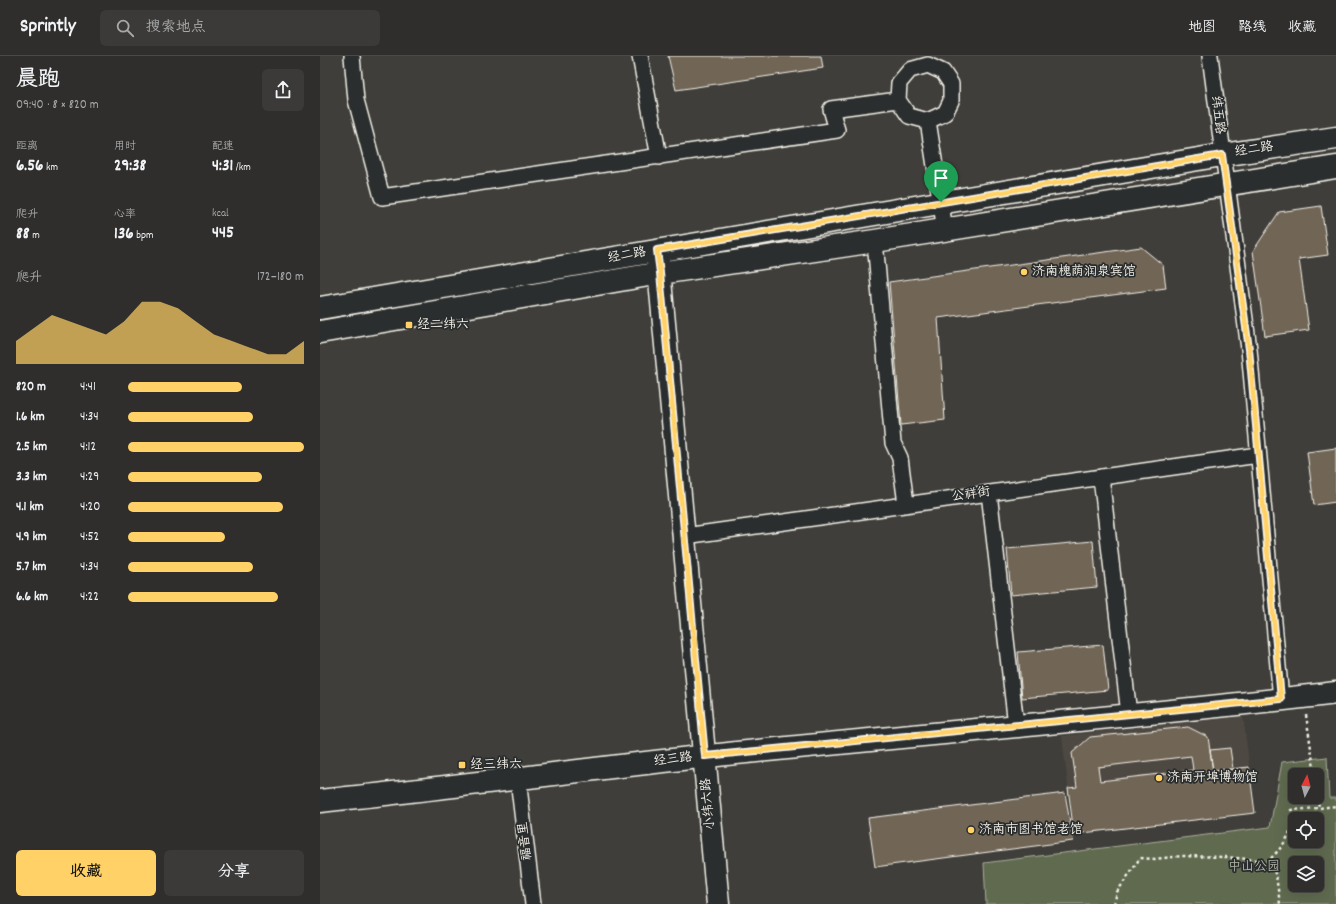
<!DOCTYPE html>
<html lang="zh">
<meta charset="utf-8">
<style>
:root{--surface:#2f2e2c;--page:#3b3a38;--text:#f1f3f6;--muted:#a7a8a9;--line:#4a4a48;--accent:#ffd166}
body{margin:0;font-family:Dekko,"LXGW WenKai TC",sans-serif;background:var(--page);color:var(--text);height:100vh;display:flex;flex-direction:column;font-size:15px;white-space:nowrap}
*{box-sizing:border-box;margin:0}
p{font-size:13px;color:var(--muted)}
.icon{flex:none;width:22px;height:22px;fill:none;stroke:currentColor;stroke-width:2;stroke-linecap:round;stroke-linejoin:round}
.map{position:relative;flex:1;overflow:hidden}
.side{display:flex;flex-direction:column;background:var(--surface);width:320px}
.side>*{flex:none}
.needle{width:26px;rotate:6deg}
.tools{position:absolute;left:968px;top:712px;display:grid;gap:8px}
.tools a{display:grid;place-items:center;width:36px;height:36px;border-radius:6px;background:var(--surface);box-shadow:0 4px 16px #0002,0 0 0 1px var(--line);font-size:20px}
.pin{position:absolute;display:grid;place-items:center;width:34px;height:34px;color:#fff;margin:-41px -17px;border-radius:50% 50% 50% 0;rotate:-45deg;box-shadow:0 0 4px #0007}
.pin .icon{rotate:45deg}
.round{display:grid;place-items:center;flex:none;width:42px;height:42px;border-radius:6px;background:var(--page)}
.headline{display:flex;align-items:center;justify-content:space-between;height:68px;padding:0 16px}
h1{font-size:22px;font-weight:800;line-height:30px}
.figures{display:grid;grid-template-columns:repeat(3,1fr);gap:6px;height:68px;padding:4px 16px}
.figures div{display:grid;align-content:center}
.figures b{font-size:17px;font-weight:800}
.figures small{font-size:11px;font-weight:400}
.figures p{font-size:11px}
.chart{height:112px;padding:8px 16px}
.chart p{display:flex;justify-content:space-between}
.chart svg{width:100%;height:72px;margin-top:4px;fill:var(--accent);opacity:.7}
.button{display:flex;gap:8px;margin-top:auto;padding:8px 16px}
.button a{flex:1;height:46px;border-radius:6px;background:var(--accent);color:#111;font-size:16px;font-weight:800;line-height:46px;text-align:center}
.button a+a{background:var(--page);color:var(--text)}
ul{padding:0 16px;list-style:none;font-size:13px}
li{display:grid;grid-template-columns:64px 48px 1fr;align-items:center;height:30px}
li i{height:10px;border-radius:5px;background:var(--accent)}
header{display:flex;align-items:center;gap:24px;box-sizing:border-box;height:56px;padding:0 20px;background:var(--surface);border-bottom:1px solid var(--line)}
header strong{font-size:19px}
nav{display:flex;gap:22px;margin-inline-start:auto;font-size:14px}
.search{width:280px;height:36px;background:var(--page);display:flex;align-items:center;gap:10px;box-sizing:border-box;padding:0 14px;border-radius:6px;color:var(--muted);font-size:15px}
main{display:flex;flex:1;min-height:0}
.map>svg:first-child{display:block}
.built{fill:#4e4a43}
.green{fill:#5f6a50;stroke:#aaae9c;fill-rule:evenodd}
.building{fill:#716657;stroke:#f4f1e8;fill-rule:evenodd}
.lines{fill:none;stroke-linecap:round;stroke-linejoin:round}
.street-casing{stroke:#f4f1e8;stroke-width:18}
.secondary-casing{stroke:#f4f1e8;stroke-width:25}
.path{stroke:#f4f1e8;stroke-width:2.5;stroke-dasharray:3 3;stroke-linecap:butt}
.street{stroke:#2a2d2e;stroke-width:15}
.secondary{stroke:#2a2d2e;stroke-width:22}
.route-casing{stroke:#fff;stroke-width:8}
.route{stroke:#ffd166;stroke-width:5}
.poi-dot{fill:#ffd166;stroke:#2a2d2e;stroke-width:1.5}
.labels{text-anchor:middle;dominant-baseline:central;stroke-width:3.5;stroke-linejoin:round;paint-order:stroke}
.street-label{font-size:13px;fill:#f4f1e8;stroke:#2a2d2e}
.poi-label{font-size:13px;fill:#f4f1e8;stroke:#2a2d2e;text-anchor:start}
.park-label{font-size:13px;fill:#b1b4a4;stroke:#2a2d2e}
</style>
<header>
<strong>Sprintly</strong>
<div class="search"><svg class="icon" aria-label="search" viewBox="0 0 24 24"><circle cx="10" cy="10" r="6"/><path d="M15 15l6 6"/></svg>搜索地点</div>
<nav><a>地图</a><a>路线</a><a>收藏</a></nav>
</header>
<main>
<section class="side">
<div class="headline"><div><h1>晨跑</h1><p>09:40 · 8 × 820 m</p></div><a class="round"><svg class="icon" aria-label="share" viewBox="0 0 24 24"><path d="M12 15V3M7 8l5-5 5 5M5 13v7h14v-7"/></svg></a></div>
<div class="figures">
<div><p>距离</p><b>6.56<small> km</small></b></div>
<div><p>用时</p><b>29:38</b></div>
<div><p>配速</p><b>4:31<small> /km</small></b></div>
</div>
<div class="figures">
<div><p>爬升</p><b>88<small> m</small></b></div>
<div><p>心率</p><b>136<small> bpm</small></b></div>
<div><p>kcal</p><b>445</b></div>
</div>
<div class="chart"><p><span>爬升</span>172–180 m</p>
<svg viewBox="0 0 160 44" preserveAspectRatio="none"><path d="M0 44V30L10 22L20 14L30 18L40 22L50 26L60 18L70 6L80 6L90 10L100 18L110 26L120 30L130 34L140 38L150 38L160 30V44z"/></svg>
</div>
<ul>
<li><b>820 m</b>4:41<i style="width:65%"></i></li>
<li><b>1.6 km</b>4:34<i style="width:71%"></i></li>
<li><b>2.5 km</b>4:12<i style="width:100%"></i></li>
<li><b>3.3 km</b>4:29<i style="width:76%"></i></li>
<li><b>4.1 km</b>4:20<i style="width:88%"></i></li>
<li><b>4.9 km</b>4:52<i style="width:55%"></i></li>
<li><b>5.7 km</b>4:34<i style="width:71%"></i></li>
<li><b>6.6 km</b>4:22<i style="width:85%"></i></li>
</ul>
<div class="button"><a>收藏</a><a>分享</a></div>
</section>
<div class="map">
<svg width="1016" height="848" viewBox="0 0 1016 848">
<rect width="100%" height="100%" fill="#3f3e3a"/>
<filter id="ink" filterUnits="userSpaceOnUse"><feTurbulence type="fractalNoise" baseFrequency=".025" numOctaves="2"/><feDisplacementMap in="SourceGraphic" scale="8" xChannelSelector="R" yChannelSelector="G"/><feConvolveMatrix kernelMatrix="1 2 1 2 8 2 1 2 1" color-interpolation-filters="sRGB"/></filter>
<g filter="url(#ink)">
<path class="built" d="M 923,660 L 935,757 L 754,778 L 742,680 Z"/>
<path class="green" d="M 1007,701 L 1009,742 L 1016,742 L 1016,848 L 666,848 L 664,807 L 950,771 L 962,706 ZM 975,719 L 997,719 L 997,741 L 975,741 ZM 975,763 L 997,763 L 997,785 L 975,785 ZM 975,807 L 997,807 L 997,829 L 975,829 Z"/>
<path class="building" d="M 348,0 L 501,0 L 503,12 L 356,34 Z
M 1001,150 L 1008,199 L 979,203 L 989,274 L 945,280 L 933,195 L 959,156 Z
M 821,191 L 843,209 L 846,232 L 618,262 L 625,364 L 581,369 L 569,226 Z
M 1016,392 L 1016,446 L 994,449 L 987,396 Z
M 773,485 L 777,531 L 691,539 L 687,493 Z
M 783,589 L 788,634 L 702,642 L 698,596 Z
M 868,671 L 888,681 L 893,715 L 929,711 L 935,757 L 754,778 L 748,732 L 757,731 L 752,697 L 770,681 ZM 871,700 L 873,714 L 780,725 L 778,711 Z
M 910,692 L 913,713 L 893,715 L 890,694 Z
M 745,737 L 753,785 L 555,811 L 548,762 Z"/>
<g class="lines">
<g class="street-casing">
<path id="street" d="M 32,0 L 36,44 L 62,141 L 517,74 L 511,53 L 578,44
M 320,0 L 339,101
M 890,0 L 929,293 L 961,643
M 608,65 L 589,60 L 578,44 L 579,27 L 590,14 L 608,9 L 623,16 L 631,28 L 631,45 L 625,57 L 608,65 L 625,174
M 555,185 L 573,387 L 580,402 L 586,448
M 781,421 L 809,658
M 669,437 L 696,669
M 365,480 L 938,399
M 198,723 L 213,848"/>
</g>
<g class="secondary-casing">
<path id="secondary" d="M 338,203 L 398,848
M 0,252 L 902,99 L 1016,82
M 0,276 L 340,217 L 555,185 L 1016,111
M 0,745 C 129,732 258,714 388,700 C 597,678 807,662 1016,637"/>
</g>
<path class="path" d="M 986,659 L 995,719
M 997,735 L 999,752 L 1016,750
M 948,805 L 956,819 L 960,848
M 794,848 L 797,836 L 820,802 L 835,803 L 862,800 L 906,801 L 948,805 C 962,792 977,774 971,754 L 999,752"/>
<use href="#street" class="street"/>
<use href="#secondary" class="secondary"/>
</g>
</g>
<g class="lines" filter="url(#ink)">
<g class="route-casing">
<path id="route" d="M 902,99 L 929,293 L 961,643 L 385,700 L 340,217 L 337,194 Z"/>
</g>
<use href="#route" class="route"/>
</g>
<g class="poi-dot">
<circle cx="704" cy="216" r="4"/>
<rect x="85" y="265" width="8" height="8" rx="2"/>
<rect x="138" y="705" width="8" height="8" rx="2"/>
<circle cx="839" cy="722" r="4"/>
<circle cx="651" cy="774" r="4"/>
</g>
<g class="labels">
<g class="street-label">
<text transform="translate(897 59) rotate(83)">纬五路</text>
<text transform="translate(934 94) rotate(-8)">经二路</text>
<text transform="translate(307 200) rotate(-10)">经二路</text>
<text transform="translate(651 439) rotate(-8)">公祥街</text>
<text transform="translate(353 704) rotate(-7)">经三路</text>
<text transform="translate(389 748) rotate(-95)">小纬六路</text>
<text transform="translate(206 785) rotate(-97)">福音里</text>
</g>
<g class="poi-label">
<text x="712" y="216">济南槐荫润泉宾馆</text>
<text x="97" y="269">经二纬六</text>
<text x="150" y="709">经三纬六</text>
<text x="847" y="722">济南开埠博物馆</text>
<text x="659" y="774">济南市图书馆老馆</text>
</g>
<g class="park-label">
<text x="934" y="811">中山公园</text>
</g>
</g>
</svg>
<div class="tools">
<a><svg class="needle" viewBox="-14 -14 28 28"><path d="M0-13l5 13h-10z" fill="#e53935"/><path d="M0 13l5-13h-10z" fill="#a7a8a9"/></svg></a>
<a><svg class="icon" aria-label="locate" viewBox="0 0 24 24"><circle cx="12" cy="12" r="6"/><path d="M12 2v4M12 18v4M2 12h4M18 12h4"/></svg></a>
<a><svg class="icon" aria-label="layers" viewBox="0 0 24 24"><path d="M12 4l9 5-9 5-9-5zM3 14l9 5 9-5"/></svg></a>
</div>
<div class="pin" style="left:621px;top:146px;background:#1e9e55"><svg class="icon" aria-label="arrive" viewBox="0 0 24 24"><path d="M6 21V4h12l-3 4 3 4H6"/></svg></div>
</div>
</main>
